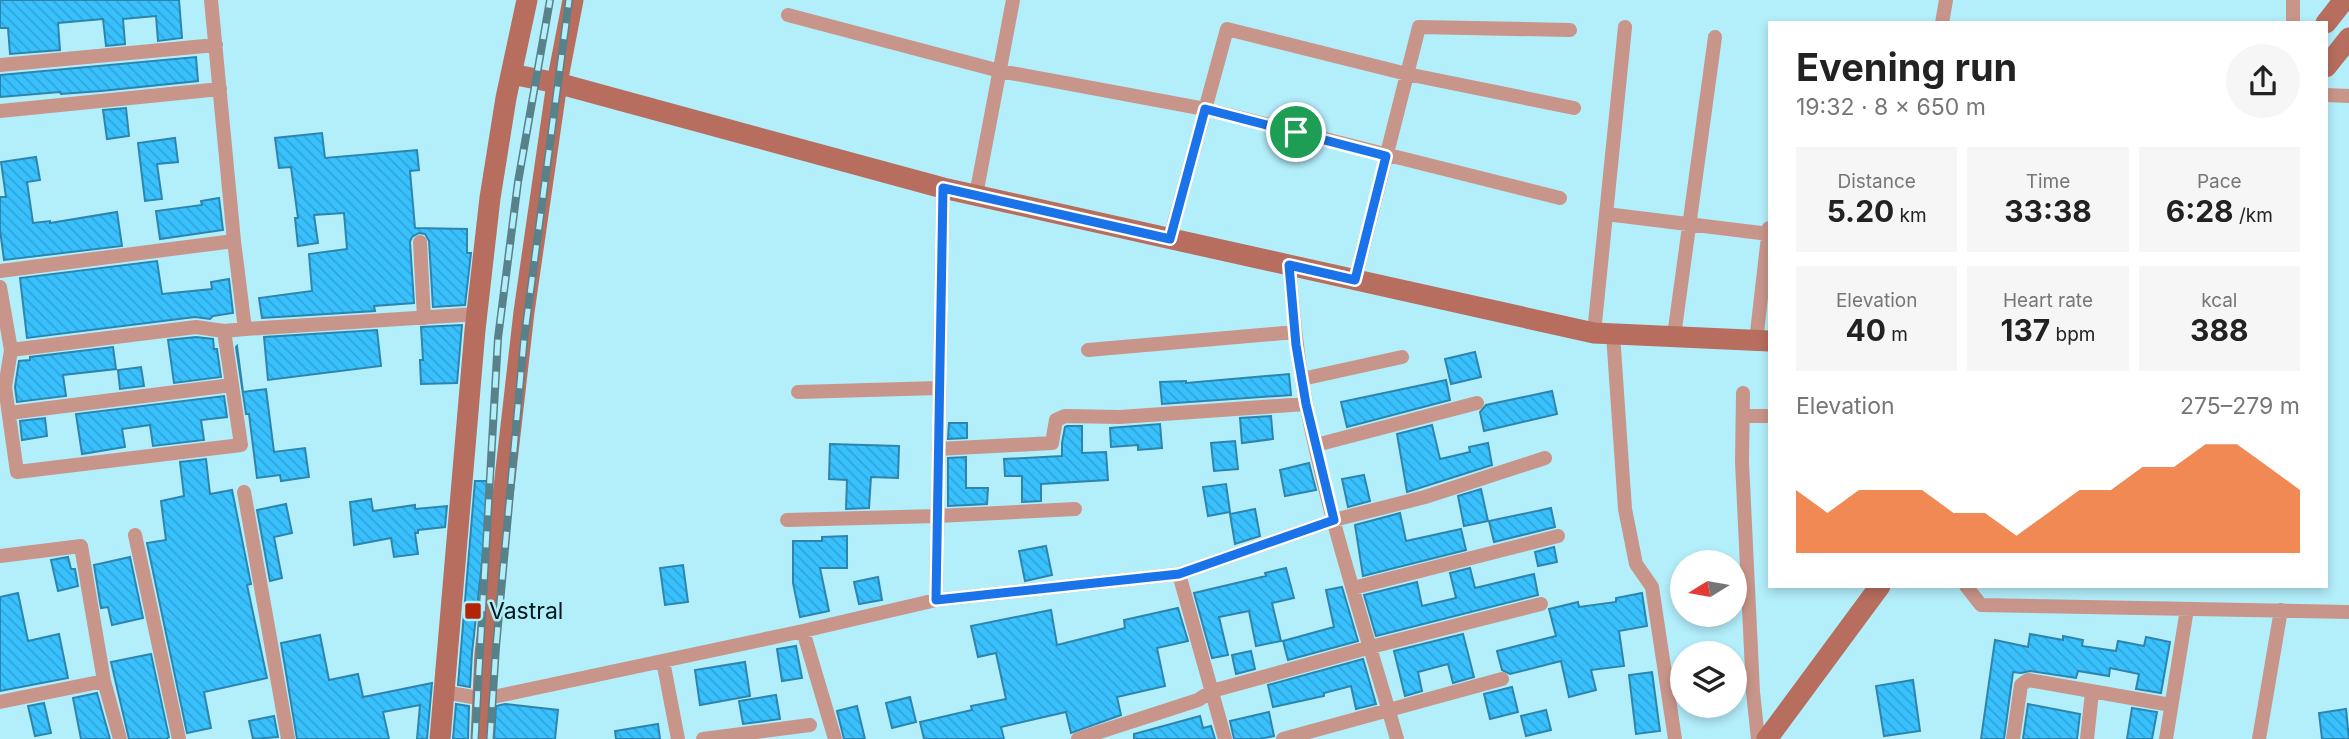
<!DOCTYPE html>
<meta charset="utf-8">
<style>
:root{--surface:#fff;--page:#f6f6f6;--text:#222;--muted:#767676;--accent:#ea580c}
body{margin:0;font-family:Inter,sans-serif;background:var(--page);color:var(--text);height:100vh;display:flex;flex-direction:column;font-size:26px;white-space:nowrap}
*{box-sizing:border-box;margin:0}
p{font-size:23px;color:var(--muted)}
.icon{flex:none;width:38px;height:38px;fill:none;stroke:currentColor;stroke-width:2;stroke-linecap:round;stroke-linejoin:round}
.map{position:relative;flex:1;overflow:hidden}
.details{position:absolute;left:1768px;top:21px;width:560px;height:567px;display:flex;flex-direction:column;background:var(--surface);border-radius:0px;box-shadow:0 4px 10px #0003}
.details>*{flex:none}
.needle{width:46px;rotate:259deg}
.fabs{position:absolute;left:1670px;top:550px;display:grid;gap:14px}
.fabs a{display:grid;place-items:center;width:77px;height:77px;border-radius:50%;background:var(--surface);box-shadow:0 4px 10px #0003;font-size:35px}
.pin{position:absolute;display:grid;place-items:center;width:60px;height:60px;color:#fff;margin:-30px;border:4px solid #fff;border-radius:50%;box-shadow:0 2px 7px #0007}
.round{display:grid;place-items:center;flex:none;width:74px;height:74px;border-radius:37px;background:var(--page)}
.headline{display:flex;align-items:center;justify-content:space-between;height:119px;padding:0 28px}
h1{font-size:38px;font-weight:700;line-height:52px}
.stats{display:grid;grid-template-columns:repeat(3,1fr);gap:10px;height:119px;padding:7px 28px}
.stats div{display:grid;align-content:center;border-radius:0px;background:var(--page);text-align:center}
.stats b{font-size:30px;font-weight:700}
.stats small{font-size:19px;font-weight:400}
.stats p{font-size:19px}
.chart{height:196px;padding:14px 28px}
.chart p{display:flex;justify-content:space-between}
.chart svg{width:100%;height:126px;margin-top:7px;fill:var(--accent);opacity:.7}
.map>svg:first-child{display:block}
.building{fill:url(#building-back-hatch);stroke:#2d85ae;stroke-width:2}
.lines{fill:none;stroke-linecap:round;stroke-linejoin:round}
.street{stroke:#c8958a;stroke-width:14}
.secondary{stroke:#b76e5e;stroke-width:21}
.rail-casing{stroke:#59818a;stroke-width:8}
.rail{stroke:#b3eefb;stroke-width:5;stroke-dasharray:16;stroke-linecap:butt}
.route-casing{stroke:#fff;stroke-width:14}
.route{stroke:#1a73e8;stroke-width:9}
.poi-dot{fill:#b22607;stroke:#b3eefb;stroke-width:2.5}
.labels{text-anchor:middle;dominant-baseline:central;stroke-width:5;stroke-linejoin:round;paint-order:stroke}
.poi-label{font-size:23px;fill:#02181d;stroke:#b3eefb;text-anchor:start}
</style>
<div class="map">
<svg width="2349" height="739" viewBox="0 0 2349 739">
<defs>
<pattern id="building-back-hatch" width="6" height="6" patternUnits="userSpaceOnUse" patternTransform="scale(1.75)"><rect width="6" height="6" fill="#39c1fe"/><path d="M-1 5l2 2M0 0l6 6M5-1l2 2" fill="none" stroke="#31a5d9"/></pattern>
</defs>
<rect width="100%" height="100%" fill="#b3eefb"/>
<path class="building" d="M 0,0 L 179,0 L 182,38 L 158,41 L 156,16 L 123,19 L 125,44 L 106,46 L 103,19 L 58,23 L 60,50 L 10,54 L 8,28 L 0,28 Z
M 196,57 L 198,81 L 101,91 L 61,94 L 60,92 L 0,97 L 0,75 Z
M 126,108 L 129,136 L 107,139 L 103,110 Z
M 322,133 L 325,158 L 417,150 L 419,170 L 410,171 L 415,228 L 467,229 L 467,253 L 471,253 L 465,305 L 433,307 L 429,241 L 425,234 L 419,233 L 412,237 L 410,242 L 414,303 L 374,306 L 375,311 L 262,318 L 259,298 L 312,291 L 309,254 L 347,249 L 344,213 L 314,215 L 318,243 L 298,246 L 295,218 L 298,218 L 291,167 L 279,168 L 275,138 Z
M 175,138 L 178,162 L 157,164 L 162,199 L 145,201 L 138,143 Z
M 36,157 L 40,180 L 27,182 L 33,223 L 50,221 L 50,223 L 117,212 L 122,246 L 4,260 L 0,230 L 0,197 L 6,197 L 1,162 Z
M 219,198 L 223,230 L 160,239 L 156,211 L 202,205 L 201,201 Z
M 157,261 L 162,294 L 212,289 L 211,282 L 229,279 L 233,313 L 213,316 L 210,319 L 195,317 L 27,338 L 20,278 Z
M 462,325 L 457,383 L 421,384 L 420,360 L 423,360 L 421,327 Z
M 377,330 L 381,366 L 268,380 L 264,337 Z
M 196,337 L 213,339 L 214,349 L 217,349 L 221,377 L 174,383 L 168,340 Z
M 237,346 L 243,392 L 266,389 L 274,452 L 305,448 L 309,477 L 281,481 L 280,475 L 257,478 L 249,414 L 246,414 L 236,347 Z
M 113,347 L 116,369 L 63,375 L 66,396 L 17,402 L 15,387 L 19,361 L 30,360 L 30,357 Z
M 1475,352 L 1481,377 L 1451,384 L 1445,359 Z
M 141,367 L 144,386 L 120,389 L 118,370 Z
M 1289,374 L 1291,395 L 1162,404 L 1160,382 L 1186,381 L 1186,383 Z
M 1446,380 L 1450,400 L 1347,427 L 1341,402 Z
M 1552,391 L 1557,414 L 1484,431 L 1480,412 L 1486,405 Z
M 224,396 L 227,417 L 201,420 L 204,440 L 153,446 L 150,425 L 122,429 L 125,447 L 82,454 L 76,414 Z
M 1271,416 L 1273,439 L 1242,443 L 1240,418 Z
M 45,418 L 47,436 L 22,440 L 20,421 Z
M 949,423 L 967,423 L 967,438 L 948,439 Z
M 1160,424 L 1162,448 L 1138,450 L 1138,445 L 1111,447 L 1110,428 Z
M 1432,425 L 1440,459 L 1470,452 L 1469,447 L 1488,443 L 1492,465 L 1407,492 L 1397,434 Z
M 1067,426 L 1082,426 L 1082,453 L 1106,452 L 1108,480 L 1041,484 L 1041,501 L 1022,502 L 1022,476 L 1005,476 L 1004,459 L 1062,456 L 1062,443 L 1065,427 Z
M 1235,441 L 1238,469 L 1214,471 L 1211,443 Z
M 830,444 L 899,446 L 898,478 L 871,477 L 869,508 L 846,509 L 847,480 L 829,479 Z
M 966,457 L 966,488 L 988,488 L 987,504 L 948,506 L 948,458 Z
M 206,459 L 210,494 L 232,490 L 251,584 L 247,585 L 267,678 L 204,692 L 211,728 L 187,733 L 147,543 L 166,540 L 161,501 L 184,496 L 180,462 Z
M 1309,463 L 1316,490 L 1285,496 L 1280,470 Z
M 1364,475 L 1370,501 L 1348,507 L 1342,479 Z
M 475,481 L 491,481 L 472,653 L 470,687 L 458,685 Z
M 1226,484 L 1230,512 L 1208,516 L 1203,487 Z
M 1481,489 L 1488,521 L 1464,526 L 1458,496 Z
M 371,499 L 373,511 L 415,505 L 415,509 L 447,506 L 445,527 L 418,530 L 418,533 L 415,533 L 418,554 L 394,557 L 391,538 L 354,545 L 350,502 Z
M 286,504 L 292,533 L 274,537 L 282,578 L 270,581 L 257,510 Z
M 1551,508 L 1555,527 L 1494,542 L 1489,521 Z
M 1255,509 L 1260,536 L 1235,544 L 1230,514 Z
M 1400,513 L 1406,541 L 1461,529 L 1466,550 L 1363,576 L 1355,525 Z
M 847,536 L 847,568 L 820,568 L 829,611 L 800,617 L 793,583 L 793,541 L 822,541 L 822,537 Z
M 1046,546 L 1052,575 L 1025,581 L 1019,551 Z
M 1554,547 L 1557,562 L 1538,566 L 1535,552 Z
M 68,557 L 71,569 L 75,569 L 78,586 L 58,591 L 51,560 Z
M 130,557 L 143,618 L 112,625 L 108,607 L 101,608 L 94,565 Z
M 683,565 L 688,602 L 665,605 L 660,568 Z
M 1286,568 L 1294,598 L 1272,603 L 1281,641 L 1256,646 L 1249,611 L 1219,617 L 1228,655 L 1212,658 L 1194,593 L 1266,576 L 1265,573 Z
M 1470,568 L 1475,588 L 1534,574 L 1538,595 L 1376,636 L 1364,595 L 1417,582 L 1422,606 L 1456,598 L 1450,573 Z
M 878,577 L 882,600 L 859,604 L 854,582 Z
M 1342,587 L 1358,641 L 1288,660 L 1283,641 L 1334,627 L 1326,590 Z
M 18,593 L 28,641 L 59,634 L 68,678 L 0,691 L 0,597 Z
M 1642,593 L 1647,626 L 1619,631 L 1624,666 L 1591,670 L 1596,690 L 1569,697 L 1561,661 L 1510,674 L 1502,670 L 1497,651 L 1556,636 L 1549,609 L 1578,602 L 1579,607 L 1616,602 L 1616,598 Z
M 1178,608 L 1188,641 L 1157,648 L 1165,686 L 1117,697 L 1121,715 L 1071,733 L 1066,712 L 1001,727 L 1004,739 L 924,739 L 920,722 L 972,710 L 971,706 L 1006,699 L 996,653 L 978,657 L 971,626 L 1051,610 L 1057,645 L 1125,628 L 1124,620 Z
M 1463,634 L 1474,677 L 1453,683 L 1448,664 L 1418,672 L 1422,691 L 1405,696 L 1394,651 Z
M 2030,634 L 2063,640 L 2063,636 L 2083,640 L 2082,646 L 2116,651 L 2118,641 L 2144,646 L 2146,637 L 2170,642 L 2161,693 L 2136,689 L 2139,674 L 2110,668 L 2109,676 L 2078,671 L 2076,678 L 2030,671 L 2021,673 L 2013,672 L 2004,739 L 1981,739 L 1995,640 L 2028,647 Z
M 320,635 L 329,680 L 358,674 L 363,697 L 432,683 L 427,739 L 417,739 L 420,705 L 383,712 L 389,739 L 297,739 L 281,643 Z
M 796,646 L 802,678 L 782,681 L 777,649 Z
M 1251,651 L 1255,669 L 1236,674 L 1232,655 Z
M 151,654 L 169,737 L 166,739 L 129,739 L 111,662 Z
M 1363,659 L 1376,704 L 1356,709 L 1351,686 L 1324,693 L 1324,696 L 1273,707 L 1268,685 Z
M 745,662 L 750,696 L 700,705 L 695,670 Z
M 1652,672 L 1660,731 L 1636,734 L 1629,675 Z
M 1913,680 L 1920,731 L 1884,736 L 1876,686 Z
M 1512,687 L 1518,712 L 1490,719 L 1484,694 Z
M 97,693 L 110,739 L 81,739 L 73,698 Z
M 776,695 L 780,719 L 743,724 L 739,701 Z
M 910,697 L 916,722 L 892,728 L 886,703 Z
M 44,703 L 51,733 L 35,736 L 28,706 Z
M 456,704 L 469,706 L 468,739 L 453,739 Z
M 505,704 L 558,710 L 555,739 L 494,739 L 496,706 Z
M 2028,704 L 2080,714 L 2077,739 L 2023,739 Z
M 857,706 L 865,739 L 844,739 L 837,711 Z
M 2132,708 L 2157,712 L 2152,739 L 2127,739 Z
M 2346,709 L 2349,739 L 2322,739 L 2319,713 Z
M 1546,710 L 1551,730 L 1526,736 L 1521,716 Z
M 1269,712 L 1274,736 L 1260,739 L 1234,739 L 1230,721 Z
M 274,716 L 278,737 L 253,739 L 249,721 Z
M 1200,716 L 1203,728 L 1211,726 L 1215,739 L 1134,739 L 1134,734 Z
M 658,724 L 660,739 L 616,739 L 615,731 Z"/>
<g class="lines">
<path class="street" d="M 211,0 L 234,241
M 2293,0 L 2293,23
M 788,15 L 1000,71 L 1205,109 L 1560,198
M 1942,23 L 1946,0
M 0,65 L 216,45
M 2326,95 L 2349,96
M 0,111 L 220,89
M 976,195 L 1013,0
M 1606,214 L 1769,234
M 1170,238 L 1227,29 L 1407,74 L 1574,108
M 420,242 L 424,318
M 1289,265 C 1293,311 1297,357 1306,403 C 1328,517 1365,628 1397,739
M 0,271 L 234,241 L 245,329 L 477,314
M 1355,280 L 1419,27 L 1570,30
M 0,287 L 11,350 L 5,387 L 17,472 L 241,445 L 224,331 L 245,329
M 1594,333 L 1625,27
M 1613,334 L 1625,509 L 1636,564 L 1652,587 L 1675,739
M 1674,336 L 1715,37
M 1756,341 L 1769,228
M 11,350 L 196,327 L 224,331
M 1088,350 L 1295,332
M 1302,379 L 1402,357
M 798,392 L 939,388
M 1743,393 L 1742,462 L 1753,692 L 1758,739
M 9,413 L 232,385
M 1743,416 L 1769,416
M 1316,445 L 1477,403
M 938,449 L 1052,443 L 1056,420 L 1065,416 L 1120,417 L 1306,404
M 244,492 L 288,739
M 787,520 L 937,516 L 1075,509
M 135,535 L 179,739
M 0,556 L 81,546 L 104,681 L 120,739
M 1179,574 L 1225,739
M 1966,586 L 1981,605 L 2349,612
M 1353,588 L 1558,536
M 936,600 L 943,188
M 803,631 L 835,739
M 663,661 L 678,739
M 444,692 L 484,699 L 803,631 L 936,600 L 1179,574 L 1334,520 L 1425,497 L 1545,458
M 0,702 L 104,681
M 703,739 L 810,725
M 1078,739 L 1198,700 L 1212,691 L 1371,647 L 1541,604
M 1283,739 L 1502,679
M 2013,739 L 2021,685 L 2028,680 L 2171,705
M 2087,739 L 2092,692
M 2166,739 L 2187,609
M 2259,739 L 2281,610"/>
<path class="secondary" d="M 2326,23 L 2344,0
M 2326,67 L 2349,38
M 511,74 L 557,83 L 943,188 L 1594,333 L 1769,341
M 440,739 L 475,330 L 490,198 L 506,98 L 527,0
M 481,739 L 485,654 L 524,312 L 557,83 L 573,0
M 1767,739 L 1880,586"/>
<g class="rail-casing">
<path id="rail" d="M 475,739 L 498,338 L 518,182 L 550,0
M 490,739 L 496,647 L 524,340 L 569,0"/>
</g>
<use href="#rail" class="rail"/>
</g>
<g class="lines">
<g class="route-casing">
<path id="route" d="M 1205,109 L 1386,156 L 1355,280 L 1289,265 L 1296,345 L 1306,404 L 1334,520 L 1179,574 L 936,600 L 943,188 L 1170,239 Z"/>
</g>
<use href="#route" class="route"/>
</g>
<rect class="poi-dot" x="464" y="602" width="18" height="18" rx="3.5"/>
<g class="labels">
<g class="poi-label">
<text x="489" y="611">Vastral</text>
</g>
</g>
</svg>
<div class="fabs">
<a><svg class="needle" viewBox="-14 -14 28 28"><path d="M0-13l5 13h-10z" fill="#e53935"/><path d="M0 13l5-13h-10z" fill="#767676"/></svg></a>
<a><svg class="icon" aria-label="layers" viewBox="0 0 24 24"><path d="M12 4l9 5-9 5-9-5zM3 14l9 5 9-5"/></svg></a>
</div>
<div class="pin" style="left:1296px;top:132px;background:#1e9e55"><svg class="icon" aria-label="arrive" viewBox="0 0 24 24"><path d="M6 21V4h12l-3 4 3 4H6"/></svg></div>
<section class="details">
<div class="headline"><div><h1>Evening run</h1><p>19:32 · 8 × 650 m</p></div><a class="round"><svg class="icon" aria-label="share" viewBox="0 0 24 24"><path d="M12 15V3M7 8l5-5 5 5M5 13v7h14v-7"/></svg></a></div>
<div class="stats">
<div><p>Distance</p><b>5.20<small> km</small></b></div>
<div><p>Time</p><b>33:38</b></div>
<div><p>Pace</p><b>6:28<small> /km</small></b></div>
</div>
<div class="stats">
<div><p>Elevation</p><b>40<small> m</small></b></div>
<div><p>Heart rate</p><b>137<small> bpm</small></b></div>
<div><p>kcal</p><b>388</b></div>
</div>
<div class="chart"><p><span>Elevation</span>275–279 m</p>
<svg viewBox="0 0 160 44" preserveAspectRatio="none"><path d="M0 44V22L10 30L20 22L30 22L40 22L50 30L60 30L70 38L80 30L90 22L100 22L110 14L120 14L130 6L140 6L150 14L160 22V44z"/></svg>
</div>
</section>
</div>
